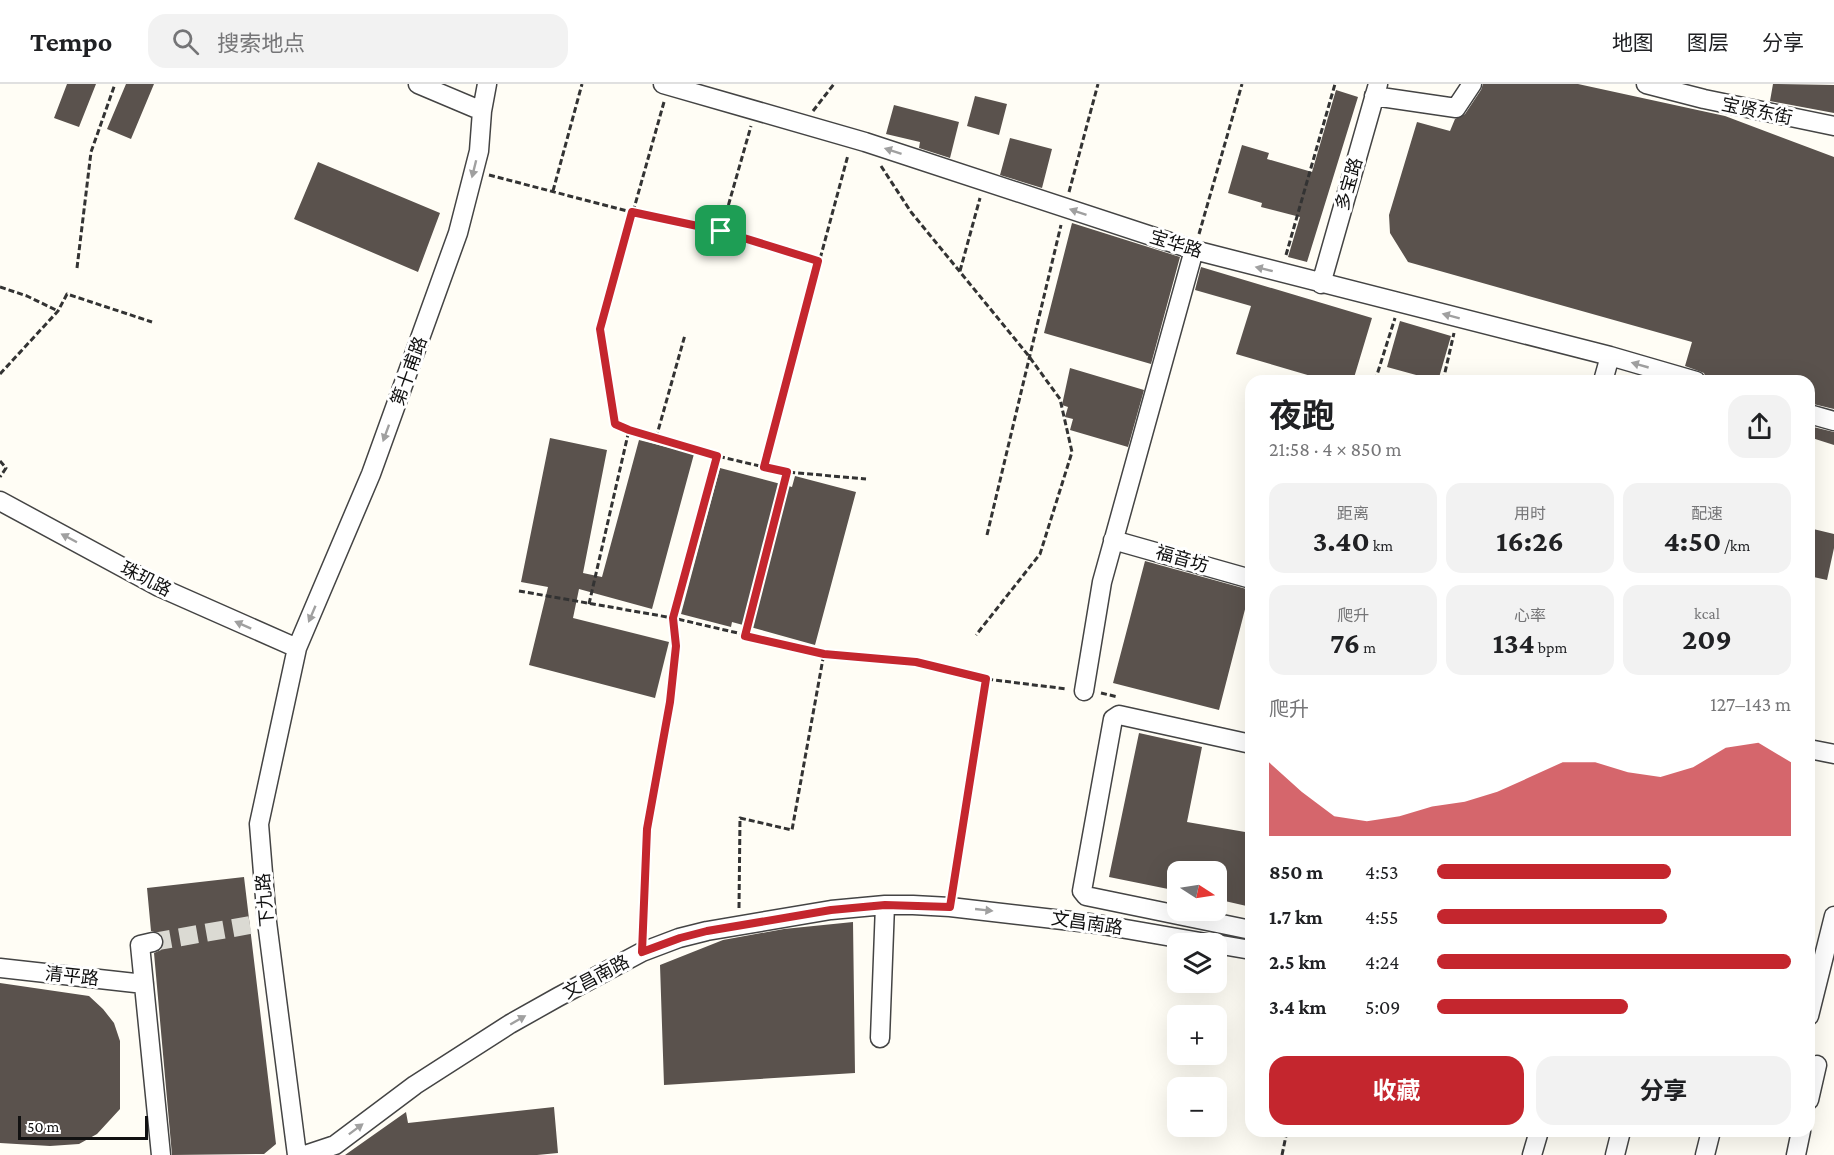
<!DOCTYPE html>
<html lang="zh">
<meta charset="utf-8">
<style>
:root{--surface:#fff;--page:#f2f2f2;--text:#202124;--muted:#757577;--line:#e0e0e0;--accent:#c4262e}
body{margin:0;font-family:"Crimson Pro","Noto Sans SC",serif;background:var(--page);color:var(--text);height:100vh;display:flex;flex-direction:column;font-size:22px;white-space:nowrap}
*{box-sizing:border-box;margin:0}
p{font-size:20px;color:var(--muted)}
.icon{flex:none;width:33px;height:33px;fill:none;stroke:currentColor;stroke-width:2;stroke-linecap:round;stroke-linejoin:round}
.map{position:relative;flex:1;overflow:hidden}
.details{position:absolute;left:1245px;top:291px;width:570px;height:762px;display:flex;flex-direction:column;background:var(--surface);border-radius:18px;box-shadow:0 6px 24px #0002}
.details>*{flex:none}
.needle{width:39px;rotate:102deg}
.controls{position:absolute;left:1167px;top:777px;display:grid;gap:12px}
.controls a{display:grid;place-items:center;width:60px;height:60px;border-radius:12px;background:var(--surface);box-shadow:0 6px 24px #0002;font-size:30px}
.scale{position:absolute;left:18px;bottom:15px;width:130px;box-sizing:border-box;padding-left:6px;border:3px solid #111;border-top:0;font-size:16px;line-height:21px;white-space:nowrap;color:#111;-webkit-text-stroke:4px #fff;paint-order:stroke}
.pin{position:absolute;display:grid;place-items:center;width:51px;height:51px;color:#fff;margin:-26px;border-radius:12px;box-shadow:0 3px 9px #0006}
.round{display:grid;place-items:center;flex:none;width:63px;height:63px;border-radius:18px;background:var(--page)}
.overview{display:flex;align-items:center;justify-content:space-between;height:102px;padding:0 24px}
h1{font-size:33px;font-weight:700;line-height:45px}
.metrics{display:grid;grid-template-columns:repeat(3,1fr);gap:9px;height:102px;padding:6px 24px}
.metrics div{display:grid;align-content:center;border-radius:15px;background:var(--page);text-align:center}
.metrics b{font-size:30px;font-weight:700}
.metrics small{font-size:16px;font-weight:400}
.metrics p{font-size:16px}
.chart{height:168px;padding:12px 24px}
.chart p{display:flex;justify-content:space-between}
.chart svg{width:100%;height:108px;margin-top:6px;fill:var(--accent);opacity:.7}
.cta{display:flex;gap:12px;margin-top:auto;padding:12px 24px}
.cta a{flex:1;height:69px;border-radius:18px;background:var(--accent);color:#fff;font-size:24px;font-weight:700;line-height:69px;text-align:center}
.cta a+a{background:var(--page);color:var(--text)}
ul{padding:0 24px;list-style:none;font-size:20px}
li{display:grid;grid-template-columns:96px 72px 1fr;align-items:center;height:45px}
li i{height:15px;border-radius:8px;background:var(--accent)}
header{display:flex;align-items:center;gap:36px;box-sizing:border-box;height:84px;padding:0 30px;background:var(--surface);border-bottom:2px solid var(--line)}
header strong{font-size:28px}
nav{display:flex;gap:33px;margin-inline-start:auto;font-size:21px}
.search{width:420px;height:54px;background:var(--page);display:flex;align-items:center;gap:15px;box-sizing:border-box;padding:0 21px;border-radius:18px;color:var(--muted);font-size:22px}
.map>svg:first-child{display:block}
.building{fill:#5a524d}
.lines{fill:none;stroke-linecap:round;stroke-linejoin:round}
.minor-tunnel{stroke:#dbdad3;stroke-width:18;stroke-dasharray:18 9;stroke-linecap:butt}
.minor-casing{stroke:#444;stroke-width:21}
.path{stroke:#333;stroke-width:3;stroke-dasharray:6 3;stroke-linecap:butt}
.minor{stroke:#fff;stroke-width:18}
.oneway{fill:#a0a0a0}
.route-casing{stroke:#fff;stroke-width:12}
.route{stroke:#c4262e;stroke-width:8}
.labels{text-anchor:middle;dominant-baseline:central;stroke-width:6;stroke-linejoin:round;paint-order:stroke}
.street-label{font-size:18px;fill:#111;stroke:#fff}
</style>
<header>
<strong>Tempo</strong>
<div class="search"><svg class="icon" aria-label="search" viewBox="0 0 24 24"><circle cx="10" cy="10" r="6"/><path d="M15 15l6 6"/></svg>搜索地点</div>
<nav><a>地图</a><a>图层</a><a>分享</a></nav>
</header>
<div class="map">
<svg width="1834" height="1071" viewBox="0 0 1834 1071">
<rect width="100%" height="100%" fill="#fffdf5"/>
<path class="building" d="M 67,0 L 96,0 L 79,43 L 54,34 Z
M 126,0 L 154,0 L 131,55 L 107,45 Z
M 1483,0 L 1578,0 L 1725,32 L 1834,73 L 1834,325 L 1809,319 L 1809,297 L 1707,297 L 1704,289 L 1685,282 L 1692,258 L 1408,178 L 1390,149 L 1389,131 L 1417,38 L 1450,47 L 1455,35 L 1465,30 L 1481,6 Z
M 1773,0 L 1834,1 L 1834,29 L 1770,17 Z
M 1336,6 L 1358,13 L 1307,178 L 1288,173 L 1300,133 L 1261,123 L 1262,119 L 1228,109 L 1242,61 L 1269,69 L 1267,75 L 1312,88 Z
M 975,12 L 1007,20 L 999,51 L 967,42 Z
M 894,21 L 959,38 L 950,74 L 919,64 L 920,58 L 886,50 Z
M 1010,54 L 1052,65 L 1042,104 L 1000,91 Z
M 318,78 L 440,129 L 418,188 L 294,135 Z
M 1072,139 L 1180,173 L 1151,280 L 1044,249 Z
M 1201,183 L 1372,234 L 1353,297 L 1328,297 L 1236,270 L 1251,222 L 1195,206 Z
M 1400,237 L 1451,252 L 1438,297 L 1387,283 Z
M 1070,284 L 1144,306 L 1128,363 L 1070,346 L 1073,335 L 1065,333 L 1068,323 L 1062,321 Z
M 1809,342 L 1834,348 L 1834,361 L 1809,353 Z
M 550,354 L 607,366 L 583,489 L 602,493 L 639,356 L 694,370 L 652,525 L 579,505 L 573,534 L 669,558 L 655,614 L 529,581 L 548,503 L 521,498 Z
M 720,384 L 792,403 L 795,392 L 856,408 L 815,561 L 732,538 L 731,543 L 681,530 Z
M 1809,444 L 1834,450 L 1834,464 L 1827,496 L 1809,492 Z
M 1145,477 L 1250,506 L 1219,626 L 1113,599 Z
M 1139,649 L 1202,663 L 1187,738 L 1251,749 L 1251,823 L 1216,815 L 1216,788 L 1178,788 L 1178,807 L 1109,793 Z
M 244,793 L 276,1060 L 264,1070 L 172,1071 L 154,869 L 161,866 L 164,856 L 161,850 L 151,847 L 147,804 Z
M 853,838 L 855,989 L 664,1001 L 660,881 L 723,856 L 784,845 Z
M 0,899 L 89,912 L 103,925 L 114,939 L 120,957 L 120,1025 L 97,1050 L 79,1060 L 50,1062 L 0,1059 Z
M 554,1023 L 558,1069 L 537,1071 L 345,1071 L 406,1028 L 408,1039 Z"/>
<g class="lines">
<path class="minor-tunnel" d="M 153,858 L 250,841"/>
<g class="minor-casing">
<path id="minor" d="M 418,0 L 482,27
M 663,0 L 865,58 L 1194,166 L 1610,272 L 1696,297
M 1646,0 L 1704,15 L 1834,42
M 1374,12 L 1456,24 L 1472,0
M 1321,200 L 1378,0
M 1603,297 L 1610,272
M 1809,330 L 1834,337
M 0,417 L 159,503 L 297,564
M 1113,456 L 1251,495
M 1084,607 L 1102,498 L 1194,166
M 1251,660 L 1119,631 L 1113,635 L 1082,807 L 1086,812 L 1251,846
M 1809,665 L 1834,670
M 153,858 L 140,861 L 161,1071
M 1216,860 L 1251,866
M 0,884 L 144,900
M 1809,932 L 1834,832
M 880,954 L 885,821
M 1809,1016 L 1817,981
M 297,1071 L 267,838 L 259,740 L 297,564 L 371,390 L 458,149 L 479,67 L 482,27 L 487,0
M 305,1071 L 335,1061 L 415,1001 L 510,940 L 558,913 L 642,868 L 679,854 L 707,847 L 831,826 L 885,821 L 913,821 L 950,823 L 1097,840 L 1212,860
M 1532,1071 L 1539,1047
M 1615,1071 L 1621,1047
M 1705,1071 L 1711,1047
M 1796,1071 L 1801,1047"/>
</g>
<path class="path" d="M 664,18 L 600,245 L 615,340 L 629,346 L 717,372 L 764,383 L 787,388 L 866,395
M 813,27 L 834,0
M 881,82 L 911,128 L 1028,271 L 1060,315 L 1072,368 L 1040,470 L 976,551
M 489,91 L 631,128 L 721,147 L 818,177
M 553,107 L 582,0
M 1069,108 L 1098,0
M 721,147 L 751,42
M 1199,150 L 1242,0
M 1286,171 L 1335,0
M 77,184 L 91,68 L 115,0
M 960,187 L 980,114
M 0,203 L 27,212 L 58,227
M 0,290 L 58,227 L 67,210 L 152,238
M 1375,297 L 1395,234
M 1443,297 L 1454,249
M 656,354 L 685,251
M 0,377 L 6,384 L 0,393
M 764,383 L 848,71
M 987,451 L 1061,141
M 519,507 L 673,534 L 824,569 L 916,578 L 986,595 L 1067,605
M 589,520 L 629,346
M 745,552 L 787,388
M 1101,609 L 1118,613
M 952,807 L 986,595
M 739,824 L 740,734 L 792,746 L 824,569
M 643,848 L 647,745 L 670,618 L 676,562 L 673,534 L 717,372
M 1282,1071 L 1287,1047"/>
<use href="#minor" class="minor"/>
</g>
<defs><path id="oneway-solid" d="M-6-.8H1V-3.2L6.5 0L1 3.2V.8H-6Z" transform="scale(1.5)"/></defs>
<g class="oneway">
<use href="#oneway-solid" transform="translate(893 67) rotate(-162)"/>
<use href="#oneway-solid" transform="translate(474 85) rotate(104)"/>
<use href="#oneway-solid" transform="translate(1078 128) rotate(-161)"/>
<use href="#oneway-solid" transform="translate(1264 185) rotate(-166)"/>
<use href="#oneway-solid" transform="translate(1451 232) rotate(-165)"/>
<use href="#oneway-solid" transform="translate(1640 281) rotate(-164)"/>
<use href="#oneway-solid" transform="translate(386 349) rotate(110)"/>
<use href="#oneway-solid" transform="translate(69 454) rotate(-152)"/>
<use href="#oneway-solid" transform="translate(312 530) rotate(113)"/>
<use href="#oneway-solid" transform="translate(243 541) rotate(-156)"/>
<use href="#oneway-solid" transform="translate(984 826) rotate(6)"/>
<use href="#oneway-solid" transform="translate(518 936) rotate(-30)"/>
<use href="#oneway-solid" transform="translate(356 1045) rotate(-37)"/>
</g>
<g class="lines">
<g class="route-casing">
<path id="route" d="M 632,128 L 721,147 L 818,177 L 764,383 L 787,388 L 745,552 L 824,570 L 916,578 L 986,595 L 950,823 L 885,821 L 831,826 L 707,847 L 680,854 L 642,868 L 647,745 L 670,618 L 676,562 L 673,534 L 717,372 L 629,346 L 615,340 L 600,245 Z"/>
</g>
<use href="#route" class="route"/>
</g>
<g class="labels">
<g class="street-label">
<text transform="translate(1757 27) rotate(12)">宝贤东街</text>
<text transform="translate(1349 100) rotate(-74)">多宝路</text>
<text transform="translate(1176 160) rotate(17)">宝华路</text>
<text transform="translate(409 287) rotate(-70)">第十甫路</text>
<text transform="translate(1182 475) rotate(16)">福音坊</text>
<text transform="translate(146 495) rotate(27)">珠玑路</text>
<text transform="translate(265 816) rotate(-95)">下九路</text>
<text transform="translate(1087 839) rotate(8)">文昌南路</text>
<text transform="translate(72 892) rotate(6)">清平路</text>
<text transform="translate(596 893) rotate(-28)">文昌南路</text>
</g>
</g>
</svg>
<div class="controls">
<a><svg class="needle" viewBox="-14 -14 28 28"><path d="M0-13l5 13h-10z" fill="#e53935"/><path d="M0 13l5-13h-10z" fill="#757577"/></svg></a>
<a><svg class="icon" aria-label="layers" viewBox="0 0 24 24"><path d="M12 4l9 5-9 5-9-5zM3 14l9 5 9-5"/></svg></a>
<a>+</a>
<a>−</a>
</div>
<div class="scale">50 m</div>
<div class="pin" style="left:721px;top:147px;background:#1e9e55"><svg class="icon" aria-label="arrive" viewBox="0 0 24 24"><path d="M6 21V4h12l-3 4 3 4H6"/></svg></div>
<section class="details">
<div class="overview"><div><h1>夜跑</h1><p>21:58 · 4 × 850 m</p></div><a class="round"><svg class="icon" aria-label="share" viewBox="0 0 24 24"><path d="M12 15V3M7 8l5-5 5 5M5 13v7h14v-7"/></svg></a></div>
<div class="metrics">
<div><p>距离</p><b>3.40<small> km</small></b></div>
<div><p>用时</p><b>16:26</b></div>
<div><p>配速</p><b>4:50<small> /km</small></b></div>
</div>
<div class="metrics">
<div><p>爬升</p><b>76<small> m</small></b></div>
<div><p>心率</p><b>134<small> bpm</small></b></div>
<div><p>kcal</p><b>209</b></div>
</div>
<div class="chart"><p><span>爬升</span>127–143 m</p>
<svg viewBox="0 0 160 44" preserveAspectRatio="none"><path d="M0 44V14L10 26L20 36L30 38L40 36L50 32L60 30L70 26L80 20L90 14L100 14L110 18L120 20L130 16L140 8L150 6L160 14V44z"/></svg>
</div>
<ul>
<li><b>850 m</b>4:53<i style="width:66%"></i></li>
<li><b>1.7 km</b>4:55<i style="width:65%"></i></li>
<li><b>2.5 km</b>4:24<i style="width:100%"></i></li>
<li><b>3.4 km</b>5:09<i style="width:54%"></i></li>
</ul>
<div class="cta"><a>收藏</a><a>分享</a></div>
</section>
</div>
